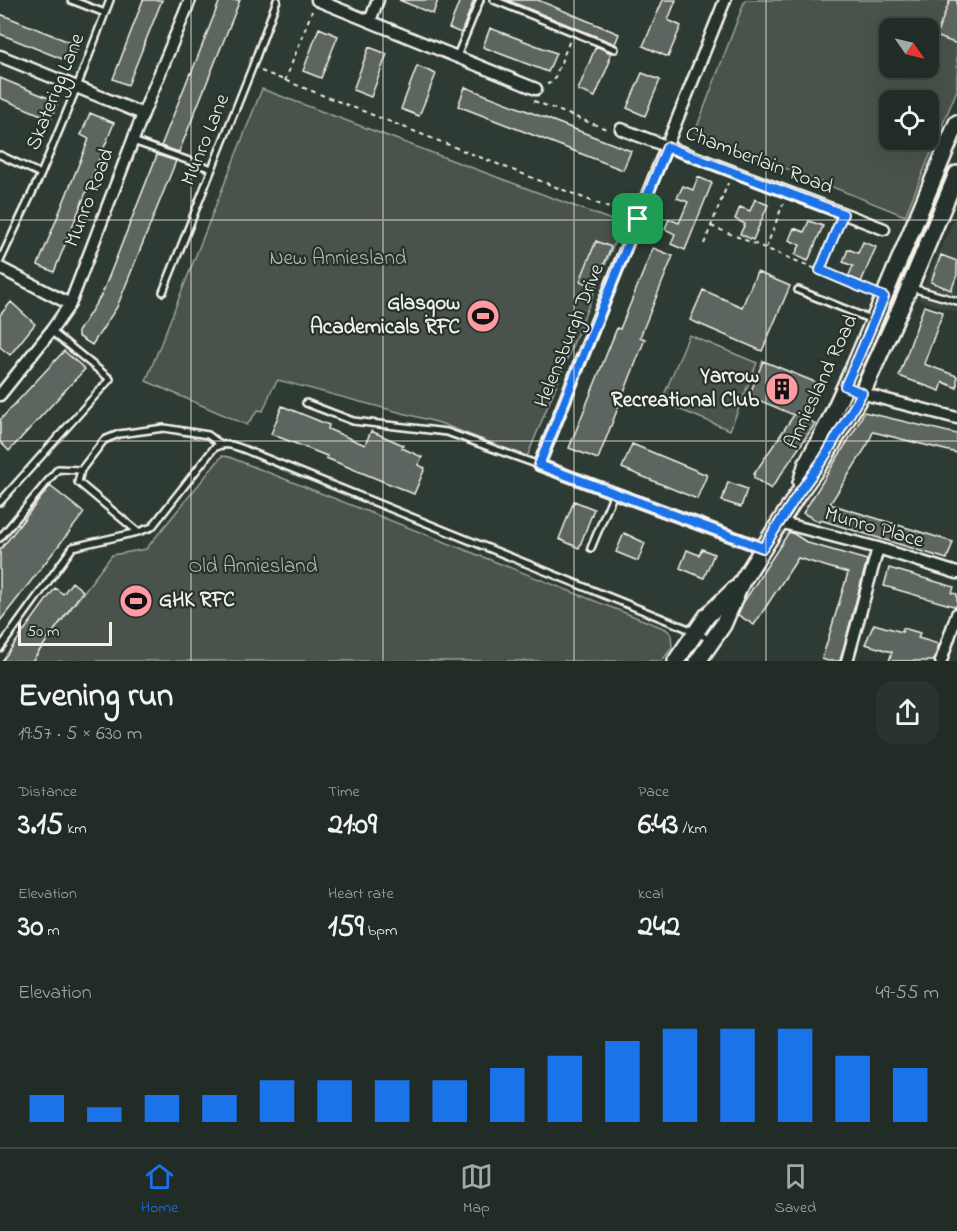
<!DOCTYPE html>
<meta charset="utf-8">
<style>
:root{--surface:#222c27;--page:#2a342f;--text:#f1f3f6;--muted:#a2a7a7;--line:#3f4844;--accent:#1a73e8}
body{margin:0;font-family:"Indie Flower",sans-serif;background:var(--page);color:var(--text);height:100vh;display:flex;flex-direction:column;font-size:22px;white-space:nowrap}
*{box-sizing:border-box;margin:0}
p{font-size:20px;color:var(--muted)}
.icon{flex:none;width:33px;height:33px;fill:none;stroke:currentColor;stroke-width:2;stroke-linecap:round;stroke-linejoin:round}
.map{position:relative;height:661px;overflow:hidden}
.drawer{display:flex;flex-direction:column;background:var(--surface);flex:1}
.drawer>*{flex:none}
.needle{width:39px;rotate:124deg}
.tools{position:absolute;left:879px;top:18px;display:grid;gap:12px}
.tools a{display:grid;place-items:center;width:60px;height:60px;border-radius:12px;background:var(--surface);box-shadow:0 6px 24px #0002,0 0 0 2px var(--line);font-size:30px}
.scale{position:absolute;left:18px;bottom:15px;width:94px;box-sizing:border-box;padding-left:6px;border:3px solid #f4f1e8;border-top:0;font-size:16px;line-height:21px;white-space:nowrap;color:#f4f1e8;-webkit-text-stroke:4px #26332d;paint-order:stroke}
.pin{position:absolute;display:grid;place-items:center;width:51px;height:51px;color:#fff;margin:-26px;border-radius:12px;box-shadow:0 3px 9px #0006}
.round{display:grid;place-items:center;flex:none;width:63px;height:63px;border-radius:18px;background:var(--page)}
.headline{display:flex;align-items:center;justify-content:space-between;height:102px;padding:0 18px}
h1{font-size:33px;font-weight:800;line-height:45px}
.figures{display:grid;grid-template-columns:repeat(3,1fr);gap:9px;height:102px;padding:6px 18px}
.figures div{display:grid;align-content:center}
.figures b{font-size:30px;font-weight:800}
.figures small{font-size:16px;font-weight:400}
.figures p{font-size:16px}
.chart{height:168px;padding:12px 18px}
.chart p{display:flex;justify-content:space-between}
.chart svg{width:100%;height:108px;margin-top:6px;stroke:var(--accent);stroke-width:6}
.tab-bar{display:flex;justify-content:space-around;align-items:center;height:84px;border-top:2px solid var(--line);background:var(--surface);font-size:16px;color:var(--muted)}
.tab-bar a{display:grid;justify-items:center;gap:3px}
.tab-bar .current{color:var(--accent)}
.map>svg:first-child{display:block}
.built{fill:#3c4841}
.green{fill:#48524c;stroke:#9ea29a;stroke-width:1.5;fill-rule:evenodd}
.building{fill:#5c655e;stroke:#f4f1e8;stroke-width:1.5}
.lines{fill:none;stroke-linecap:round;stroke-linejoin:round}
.lane-casing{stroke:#f4f1e8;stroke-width:10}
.street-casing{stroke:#f4f1e8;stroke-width:15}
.secondary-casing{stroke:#f4f1e8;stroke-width:20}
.path{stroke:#f4f1e8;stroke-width:2;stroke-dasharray:4.5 4.5;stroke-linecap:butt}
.lane{stroke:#26332d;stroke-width:5}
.street{stroke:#26332d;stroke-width:10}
.secondary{stroke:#26332d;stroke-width:15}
.route-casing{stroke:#fff;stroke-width:12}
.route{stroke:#1a73e8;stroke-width:8}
.grid{fill:none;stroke:#f4f1e8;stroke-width:1.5;stroke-opacity:0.55}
.labels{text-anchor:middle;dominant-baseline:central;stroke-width:4.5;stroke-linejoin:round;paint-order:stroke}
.street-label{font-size:21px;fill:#f4f1e8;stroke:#26332d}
.park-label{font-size:21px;fill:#b8b9b1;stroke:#26332d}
.poi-label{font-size:21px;font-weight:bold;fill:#f4f1e8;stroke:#26332d;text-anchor:end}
</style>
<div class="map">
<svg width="957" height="661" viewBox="0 0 957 661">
<rect width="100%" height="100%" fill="#2e3b34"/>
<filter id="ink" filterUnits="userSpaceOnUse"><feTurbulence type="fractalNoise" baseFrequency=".0167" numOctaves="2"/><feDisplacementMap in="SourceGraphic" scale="12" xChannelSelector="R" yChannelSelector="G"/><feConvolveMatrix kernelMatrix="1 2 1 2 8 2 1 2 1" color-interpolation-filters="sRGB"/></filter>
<g filter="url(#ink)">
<path class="built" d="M 957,213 L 957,312 L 918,300 Z"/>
<path class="green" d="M 745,0 L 957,0 L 957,90 L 905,216 L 695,132 ZM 890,28 L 928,28 L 928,68 L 890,68 ZM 890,100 L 928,100 L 928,140 L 890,140 Z
M 262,89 L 622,224 L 527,457 L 440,423 L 278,380 L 272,389 L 263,411 L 258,410 L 247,425 L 146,381 Z
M 689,335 L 757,363 L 730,430 L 661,402 Z
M 222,456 L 229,457 L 666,629 L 671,634 L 672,647 L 662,661 L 31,661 L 112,555 L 146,549 Z"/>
<path class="building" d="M 143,0 L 162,0 L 128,85 L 113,79 Z
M 220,0 L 240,0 L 179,152 L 161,146 L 190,73 L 191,74 Z
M 399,0 L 438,0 L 433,14 Z
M 460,0 L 474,0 L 461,33 L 449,28 Z
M 507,0 L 538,0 L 619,34 L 615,44 Z
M 663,0 L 676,0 L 668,20 L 681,26 L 668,57 L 643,46 Z
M 950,0 L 957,0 L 957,44 L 936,36 Z
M 0,14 L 79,46 L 72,63 L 0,34 Z
M 319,28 L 338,36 L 321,78 L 303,71 Z
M 490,28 L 556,53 L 548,72 L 483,47 Z
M 596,46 L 611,53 L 608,61 L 610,61 L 595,97 L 578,90 Z
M 369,47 L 387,54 L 371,97 L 353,90 Z
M 417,66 L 436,74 L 419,116 L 401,109 Z
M 642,73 L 660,80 L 645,116 L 627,108 Z
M 0,78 L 58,102 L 51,119 L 0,98 Z
M 465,87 L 631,151 L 623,170 L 458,106 Z
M 90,113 L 114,123 L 54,272 L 38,265 L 89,139 L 81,135 Z
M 157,155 L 176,161 L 117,307 L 92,345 L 78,336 L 78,332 L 102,294 Z
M 698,177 L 712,183 L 685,250 L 671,244 L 675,234 L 665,229 L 669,219 L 679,223 L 688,202 L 677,198 L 683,186 L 693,190 Z
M 755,199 L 768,205 L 753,240 L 740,234 L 745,224 L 735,219 L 740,207 L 750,211 Z
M 809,221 L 823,226 L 808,261 L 795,255 L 800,245 L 789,240 L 794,228 L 804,232 Z
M 596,241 L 611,247 L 595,287 L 580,281 Z
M 863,242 L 876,247 L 861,282 L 848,277 L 853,266 L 843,262 L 848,249 L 858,253 Z
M 653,248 L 673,256 L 640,337 L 645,339 L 598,459 L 569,448 L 617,328 L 620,329 Z
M 941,255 L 957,261 L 957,275 L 951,290 L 931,282 Z
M 757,272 L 790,286 L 762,351 L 690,320 L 703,290 L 742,307 Z
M 11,302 L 35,324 L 10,355 L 0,347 L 0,315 Z
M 924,306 L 943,312 L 924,364 L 957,376 L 957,388 L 943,382 L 940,391 L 899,376 Z
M 64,351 L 85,369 L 9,451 L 0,442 L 0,420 Z
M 763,361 L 815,382 L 802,415 L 815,424 L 771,489 L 754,478 L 754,474 L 794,415 L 749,396 Z
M 282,406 L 329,425 L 328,429 L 365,445 L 371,431 L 403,445 L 402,448 L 422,457 L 418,465 L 425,468 L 414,494 L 326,458 L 327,456 L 271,434 Z
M 864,412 L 957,434 L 957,453 L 873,432 L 868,444 L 830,504 L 953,542 L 947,559 L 820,520 L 819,522 L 803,513 L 856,428 Z
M 632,444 L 707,475 L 697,499 L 622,468 Z
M 728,482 L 747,489 L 741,507 L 722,501 Z
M 50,486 L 84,513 L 0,621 L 0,550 Z
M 574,501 L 594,509 L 579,548 L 559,539 Z
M 789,532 L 794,534 L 808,543 L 867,560 L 840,661 L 828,661 L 822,659 L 848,573 L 798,558 L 754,625 L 738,615 L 743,603 Z
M 624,533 L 645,543 L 638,561 L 616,552 Z
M 702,549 L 714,554 L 704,578 L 680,568 L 687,550 L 699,555 Z
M 889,568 L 954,587 L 952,593 L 957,594 L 957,607 L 884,586 Z
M 72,582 L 83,591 L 32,661 L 2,661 L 55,588 L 63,594 Z
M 874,624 L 902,632 L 903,628 L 920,633 L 918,638 L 939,644 L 934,661 L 889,661 L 892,652 L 865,644 Z"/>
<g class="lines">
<g class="lane-casing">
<path id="lane" d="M 71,0 L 105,13
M 494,0 L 615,49
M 457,56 L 480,0
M 133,141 L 212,169
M 0,155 L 41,174
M 0,261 L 41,174 L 77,87 L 110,0
M 912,288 L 957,301
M 798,290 L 872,320
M 163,292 L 252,68 L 277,0
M 306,403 L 353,421 L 447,432 L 539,465
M 0,502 L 110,379 L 51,331
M 138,532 L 78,482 L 81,470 L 104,440 L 119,434 L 164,428 L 208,435 L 220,444
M 0,538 L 58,469 L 81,470
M 591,548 L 614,493
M 0,648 L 73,547 L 138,532 L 152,527 L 214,448 C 227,440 240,448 253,453 L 696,632 L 710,640"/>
</g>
<g class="street-casing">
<path id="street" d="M 317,0 L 536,89
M 725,0 L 539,465 L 763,548
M 370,21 L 378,0
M 0,56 L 143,114
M 621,129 L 884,229
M 0,268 L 70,304
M 845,386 L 872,396 L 957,418
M 0,395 L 51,331 L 70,304 L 143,114 L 190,0
M 779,522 L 878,548 L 957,573
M 847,661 L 878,548
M 941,661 L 957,614"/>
</g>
<g class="secondary-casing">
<path id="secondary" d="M 801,483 L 807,463 L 829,422 L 858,358 L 957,123
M 676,661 L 707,616 L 735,589
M 698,661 L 723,625 L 741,583 L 798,494 L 824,458 L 862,393 L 902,305 L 957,174"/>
</g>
<path class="path" d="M 261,71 L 627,215
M 285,81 L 312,11
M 547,84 L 553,82 L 570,40
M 534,101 L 609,130
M 711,226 L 870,291
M 704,244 L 728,183
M 766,248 L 783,204
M 821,270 L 839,225"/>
<use href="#lane" class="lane"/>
<use href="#street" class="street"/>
<use href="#secondary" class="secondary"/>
</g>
</g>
<g class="lines" filter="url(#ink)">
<g class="route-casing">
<path id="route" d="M 667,147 L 843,214 L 820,270 L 884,297 L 858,358 L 845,386 L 862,393 L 824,458 L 798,494 L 763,548 L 539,465 Z"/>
</g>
<use href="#route" class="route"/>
</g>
<path class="grid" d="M 191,0 L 191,661M 383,0 L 383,661M 574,0 L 574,661M 766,0 L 766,661M 0,220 L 957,220M 0,441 L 957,441"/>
<defs>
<g id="stadium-disc" transform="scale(1.725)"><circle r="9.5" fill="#ff9aa2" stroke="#26332d"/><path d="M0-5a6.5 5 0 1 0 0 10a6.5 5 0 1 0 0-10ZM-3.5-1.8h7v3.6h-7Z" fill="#111"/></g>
<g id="building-disc" transform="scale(1.725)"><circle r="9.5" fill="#ff9aa2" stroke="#26332d"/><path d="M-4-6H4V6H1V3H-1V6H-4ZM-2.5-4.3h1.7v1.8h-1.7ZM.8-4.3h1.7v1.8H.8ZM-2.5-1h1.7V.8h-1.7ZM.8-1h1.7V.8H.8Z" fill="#111"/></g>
</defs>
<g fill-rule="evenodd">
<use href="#stadium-disc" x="483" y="316"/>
<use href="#building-disc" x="782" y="389"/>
<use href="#stadium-disc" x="136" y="601"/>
</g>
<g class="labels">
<g class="street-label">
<text transform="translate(56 92) rotate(-68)">Skaterigg Lane</text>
<text transform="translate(206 140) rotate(-68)">Munro Lane</text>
<text transform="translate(759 161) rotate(21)">Chamberlain Road</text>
<text transform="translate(90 198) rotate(-69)">Munro Road</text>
<text transform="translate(570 336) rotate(-68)">Helensburgh Drive</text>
<text transform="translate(822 382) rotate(-65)">Anniesland Road</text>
<text transform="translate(874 528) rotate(16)">Munro Place</text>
</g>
<g class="park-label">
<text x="338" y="259">New Anniesland</text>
<text x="253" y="567">Old Anniesland</text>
</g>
<g class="poi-label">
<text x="460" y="304">Glasgow<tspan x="460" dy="24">Academicals RFC</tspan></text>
<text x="759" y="377">Yarrow<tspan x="759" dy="24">Recreational Club</tspan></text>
<text x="159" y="601" text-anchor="start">GHK RFC</text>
</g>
</g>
</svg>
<div class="tools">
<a><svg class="needle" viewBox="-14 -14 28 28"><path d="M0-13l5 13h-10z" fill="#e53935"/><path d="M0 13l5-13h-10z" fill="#a2a7a7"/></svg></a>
<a><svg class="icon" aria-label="locate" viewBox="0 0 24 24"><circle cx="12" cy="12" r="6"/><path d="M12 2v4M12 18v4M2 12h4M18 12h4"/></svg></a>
</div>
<div class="scale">50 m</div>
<div class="pin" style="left:638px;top:219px;background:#1e9e55"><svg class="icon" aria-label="arrive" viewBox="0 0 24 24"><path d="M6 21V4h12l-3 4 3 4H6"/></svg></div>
</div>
<section class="drawer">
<div class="headline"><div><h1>Evening run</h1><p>19:57 · 5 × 630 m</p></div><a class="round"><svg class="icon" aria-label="share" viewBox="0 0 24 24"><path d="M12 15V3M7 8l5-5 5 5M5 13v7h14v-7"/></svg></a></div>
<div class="figures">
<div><p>Distance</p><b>3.15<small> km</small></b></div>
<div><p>Time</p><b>21:09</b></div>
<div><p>Pace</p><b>6:43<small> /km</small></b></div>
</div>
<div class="figures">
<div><p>Elevation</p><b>30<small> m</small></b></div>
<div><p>Heart rate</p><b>159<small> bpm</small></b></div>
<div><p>kcal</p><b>242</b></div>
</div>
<div class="chart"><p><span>Elevation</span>49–55 m</p>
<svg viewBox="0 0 160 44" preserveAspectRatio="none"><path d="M5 44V33M15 44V38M25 44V33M35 44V33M45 44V27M55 44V27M65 44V27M75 44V27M85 44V22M95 44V17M105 44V11M115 44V6M125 44V6M135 44V6M145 44V17M155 44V22"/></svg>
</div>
</section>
<nav class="tab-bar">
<a class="current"><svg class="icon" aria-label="home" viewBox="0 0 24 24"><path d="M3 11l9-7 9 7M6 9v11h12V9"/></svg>Home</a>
<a><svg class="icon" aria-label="map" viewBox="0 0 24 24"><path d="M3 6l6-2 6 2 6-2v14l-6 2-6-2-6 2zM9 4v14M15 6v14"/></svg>Map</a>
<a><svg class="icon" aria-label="saved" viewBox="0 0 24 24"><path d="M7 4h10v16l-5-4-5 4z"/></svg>Saved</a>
</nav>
